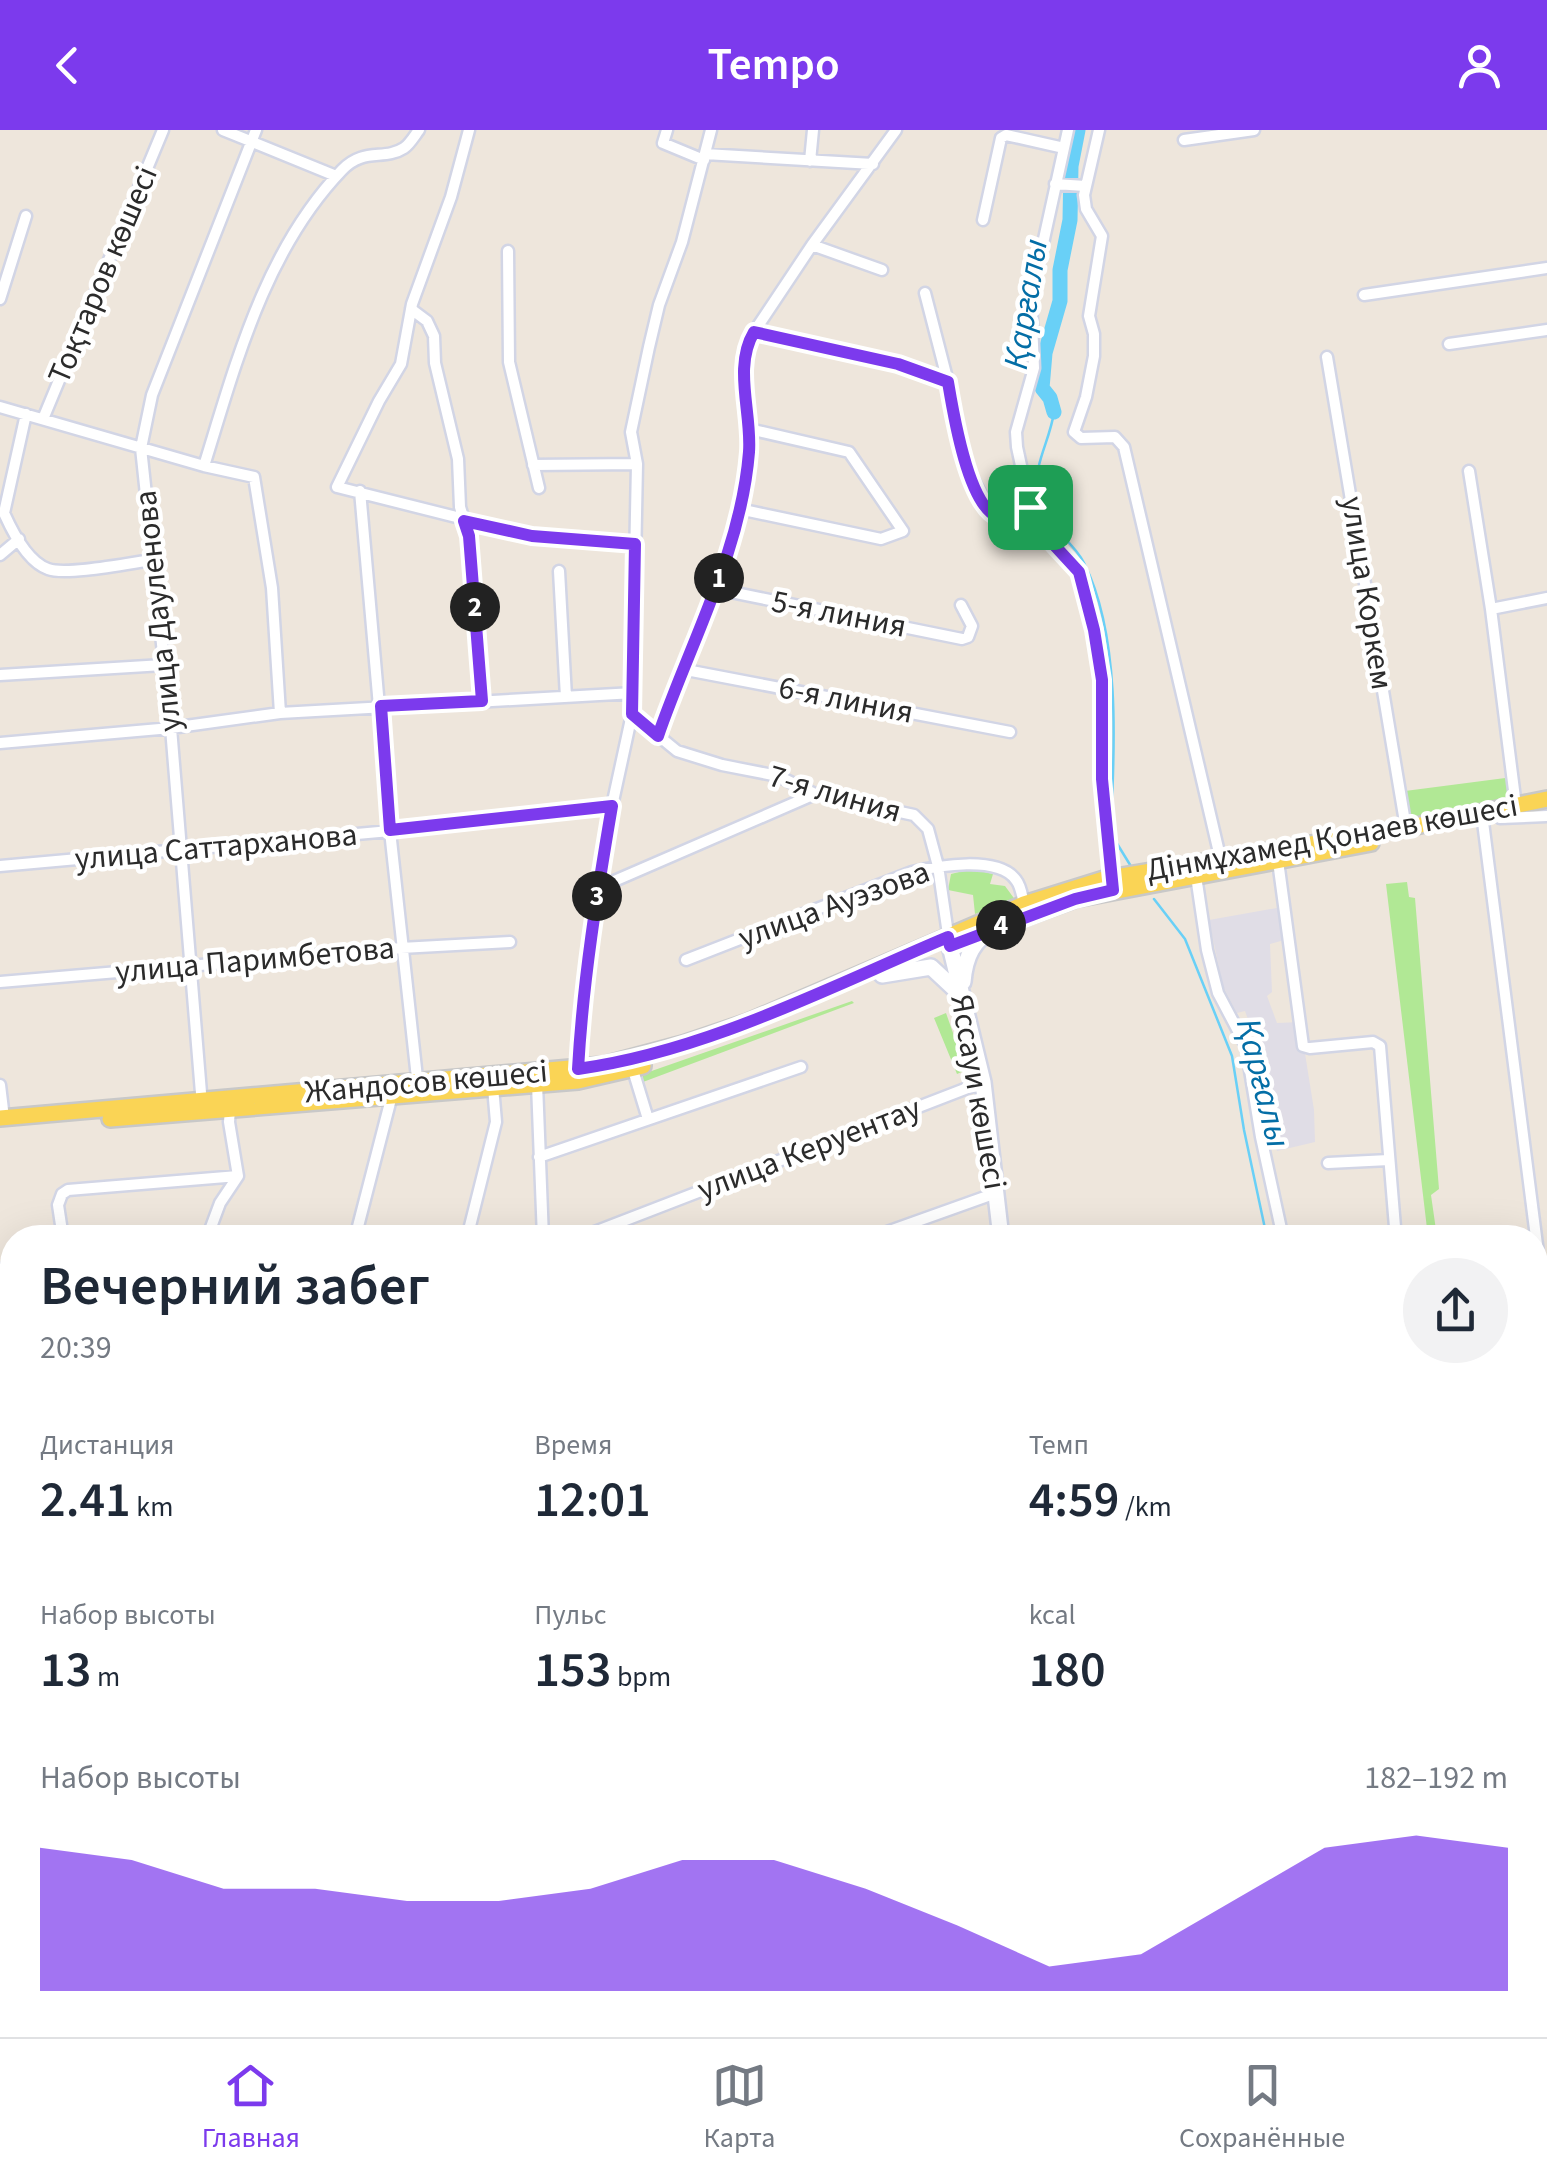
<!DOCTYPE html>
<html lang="ru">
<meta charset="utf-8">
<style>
:root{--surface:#fff;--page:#f2f2f3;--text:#1f2937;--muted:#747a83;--line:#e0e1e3;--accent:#7c3aed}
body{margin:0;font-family:"Source Sans 3",sans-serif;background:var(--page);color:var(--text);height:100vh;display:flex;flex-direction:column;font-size:38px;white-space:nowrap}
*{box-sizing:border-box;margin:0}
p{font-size:32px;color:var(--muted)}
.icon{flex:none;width:55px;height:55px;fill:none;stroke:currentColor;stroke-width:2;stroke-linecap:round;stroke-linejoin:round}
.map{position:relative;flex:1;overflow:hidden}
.sheet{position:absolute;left:0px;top:1095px;width:1548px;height:812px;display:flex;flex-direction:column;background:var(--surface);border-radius:40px 40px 0 0;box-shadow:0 10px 40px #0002}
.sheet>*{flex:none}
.pin{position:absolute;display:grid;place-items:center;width:85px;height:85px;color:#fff;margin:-42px;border-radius:20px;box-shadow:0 5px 15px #0006}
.km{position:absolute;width:50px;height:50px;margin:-25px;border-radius:50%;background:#222;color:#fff;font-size:28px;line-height:50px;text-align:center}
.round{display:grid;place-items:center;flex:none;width:105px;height:105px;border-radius:52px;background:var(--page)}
.summary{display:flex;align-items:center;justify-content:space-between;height:170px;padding:0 40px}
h1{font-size:55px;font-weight:600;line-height:75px}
.stats{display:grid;grid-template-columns:repeat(3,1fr);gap:15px;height:170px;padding:10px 40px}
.stats div{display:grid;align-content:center}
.stats b{font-size:50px;font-weight:600}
.stats small{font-size:28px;font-weight:400}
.stats p{font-size:28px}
.chart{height:280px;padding:20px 40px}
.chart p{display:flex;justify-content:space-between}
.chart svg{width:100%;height:180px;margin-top:10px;fill:var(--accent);opacity:.7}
header{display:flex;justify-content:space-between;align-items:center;height:130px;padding:0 40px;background:var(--accent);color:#fff;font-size:45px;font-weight:600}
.dock{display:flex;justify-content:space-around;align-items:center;height:140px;border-top:2px solid var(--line);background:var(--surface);font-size:28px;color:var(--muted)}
.dock a{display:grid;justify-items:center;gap:5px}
.dock .selected{color:var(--accent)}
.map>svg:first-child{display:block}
.industrial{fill:#e0dde6}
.green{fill:#b1e895}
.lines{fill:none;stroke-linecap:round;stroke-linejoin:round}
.stream{stroke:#69d0f7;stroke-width:2.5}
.river{stroke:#69d0f7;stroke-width:15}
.street-casing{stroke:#d2d5e5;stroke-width:15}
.secondary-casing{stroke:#d2d5e5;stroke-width:20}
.primary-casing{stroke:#c8c8c8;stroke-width:20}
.street{stroke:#fff;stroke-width:10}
.secondary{stroke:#fff;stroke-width:15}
.primary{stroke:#fad455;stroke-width:15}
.route-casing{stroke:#fff;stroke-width:20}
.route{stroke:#7c3aed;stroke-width:12}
.labels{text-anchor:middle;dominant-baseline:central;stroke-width:9;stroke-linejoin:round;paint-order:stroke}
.street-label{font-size:32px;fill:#2b2b2b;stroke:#fff}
.water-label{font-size:35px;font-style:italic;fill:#046ea6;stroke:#fff}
</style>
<header><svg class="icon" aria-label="back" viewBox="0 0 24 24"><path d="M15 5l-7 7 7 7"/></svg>Tempo<svg class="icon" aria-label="person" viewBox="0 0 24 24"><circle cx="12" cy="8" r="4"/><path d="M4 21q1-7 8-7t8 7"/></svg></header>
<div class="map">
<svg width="1547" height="1907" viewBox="0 0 1547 1907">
<rect width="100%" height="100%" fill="#eee6dc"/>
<path class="industrial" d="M 1282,777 L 1288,809 L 1270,814 L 1272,862 L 1267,866 L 1277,893 L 1300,892 L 1314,980 L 1315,1012 L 1277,1021 L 1251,898 L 1245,881 L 1237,883 L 1223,856 L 1209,790 Z
M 1127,1895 L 1190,1895 L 1191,1907 L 1127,1907 Z"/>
<path class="green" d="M 1513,647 L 1516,672 L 1411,689 L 1405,661 Z
M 971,739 L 993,744 L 990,754 L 1005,756 L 1016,771 L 975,784 L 973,765 L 948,760 L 951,744 Z
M 1407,752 L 1409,767 L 1415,768 L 1439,1059 L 1431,1065 L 1437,1107 L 1428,1107 L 1386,754 Z
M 852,871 L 854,873 L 643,952 L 643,944 Z
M 946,883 L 966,940 L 957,944 L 934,888 Z"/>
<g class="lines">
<path class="stream" d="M 1054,282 C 1050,311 1033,334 1037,365 C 1041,395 1072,408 1084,433 C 1120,504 1115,615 1111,692 L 1113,707 L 1132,738
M 1154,769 L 1185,809 L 1232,926 L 1244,1000 L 1267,1108
M 1203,1895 L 1203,1907"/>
<path class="river" d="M 1054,282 L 1050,268 L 1042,258 L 1045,223 L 1060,171 L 1060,140 L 1070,90 L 1071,36 L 1078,0"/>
<g class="street-casing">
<path id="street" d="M 223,0 L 336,46
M 469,0 L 451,67 L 412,174 L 401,234 L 379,271 L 337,357 L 532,406 L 635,414
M 667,0 L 663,13 L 704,30
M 1068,0 L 1031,168 L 1034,238 L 1016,302 L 1017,317 L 1030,377 L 1044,404 L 1079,441 L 1094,499 L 1102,550 L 1102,649 L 1112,754
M 1099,0 L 1084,65 L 1086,79 L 1102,106 L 1089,186 L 1094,204 L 1094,226 L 1086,267 L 1074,302 L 1081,308 L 1115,307 L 1124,317 L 1221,731
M 1184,10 L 1254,0
M 705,24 L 873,34
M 810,31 L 813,0
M 1055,54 L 1085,56
M 983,90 L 1001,8 L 1006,5 L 1064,18
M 812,115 L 882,140
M 508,121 L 509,232 L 539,358
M 925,163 L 948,252 L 962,329 L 993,386 L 1030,377
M 1364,165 L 1547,138
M 0,169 L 26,86
M 411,179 L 427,191 L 434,206 L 435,233 L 458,329 L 460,377 L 469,406 L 483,571
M 754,201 L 898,235 L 948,252
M 1449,214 L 1547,200
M 1327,227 L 1406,698
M 0,277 L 204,336 L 254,347 L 272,458 L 280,583
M 26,284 L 4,383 C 12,401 28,432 48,439 C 66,446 130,433 152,430
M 43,289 L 163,0
M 533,335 L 637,334
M 204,336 C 236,233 265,120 342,40 C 364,17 384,31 404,18 C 410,14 415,5 419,0
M 1469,341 L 1491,479 L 1516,676
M 360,361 L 390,701 L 418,957
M 739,379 L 881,409 L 903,401 L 849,322 L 749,299
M 0,425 L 19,409
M 559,441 L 566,567
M 716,459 L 962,509 L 968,507 L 972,496 L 961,475
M 1491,479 L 1547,468
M 681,539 L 1010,602
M 0,545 L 163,535
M 632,584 L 677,621 L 722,635 L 778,646 L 815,664 L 914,685 L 928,699 L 938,736 L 949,811
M 658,606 L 681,539 L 716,459 L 739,379 L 748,323 L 744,252 L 748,211 L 812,115 L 896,0
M 0,613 L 171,598 L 280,583 L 634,563
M 1500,688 L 1547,686
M 1483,692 L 1547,1193
M 1278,731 L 1303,916 L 1310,918 L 1373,912 L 1380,916 L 1395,1097
M 0,736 L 390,701 L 612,676
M 1196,746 L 1207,820 L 1218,863 L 1246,916 L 1261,1007 L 1283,1108
M 598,758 L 815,664
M 686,830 L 912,742 C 937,736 998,725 1016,750 C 1021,756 1022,766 1024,774
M 0,852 L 401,818 L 510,812
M 633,940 L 648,989
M 578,943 L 581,874 L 591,801 L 612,676 L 632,584 L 637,334 L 631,302 L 649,217 L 659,175 L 682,112 L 711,0
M 537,954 L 543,1108
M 0,955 L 4,988
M 202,975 L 171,598 L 141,318 L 152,265 L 256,0
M 539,1027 L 801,937
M 1328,1033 L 1389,1030
M 63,1108 L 58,1075 L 62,1064 L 68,1060 L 238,1046
M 207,1108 L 220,1073 L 238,1046 L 229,992 L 230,979
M 355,1108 L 392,965
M 467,1108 L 496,992 L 493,957
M 579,1108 L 983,952
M 870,1108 L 996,1063
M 0,1139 L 12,1138
M 0,1413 L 12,1414
M 1535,1452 L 1547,1450
M 1535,1607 L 1547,1606
M 1535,1747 L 1547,1746
M 1370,1895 L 1372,1907
M 40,1907 L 42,1895
M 120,1907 L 121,1895
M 194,1907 L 196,1895
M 408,1907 L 410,1895
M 539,1907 L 539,1895
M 636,1907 L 638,1895
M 723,1907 L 725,1895
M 825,1907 L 827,1895
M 1089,1907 L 1089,1895
M 1514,1907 L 1547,1893"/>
</g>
<g class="secondary-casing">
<path id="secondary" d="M 950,816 L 983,952 L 1001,1108
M 882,845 L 931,837 L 961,865
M 963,852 C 965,827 973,809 996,798
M 0,1345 L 12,1346
M 0,1566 L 12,1482
M 0,1708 L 12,1709
M 1493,1895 L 1494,1907
M 290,1907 L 291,1895
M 958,1907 L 960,1895"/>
</g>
<g class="primary-casing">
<path id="primary" d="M 986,802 L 1075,769 L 1371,713
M 0,988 L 604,935 L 683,914 L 748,892 L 1024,774 L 1104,749 L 1406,698 L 1547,669
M 110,989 L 578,951 L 643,936"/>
</g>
<use href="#street" class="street"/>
<use href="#secondary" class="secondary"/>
<use href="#primary" class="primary"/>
</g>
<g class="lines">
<g class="route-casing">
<path id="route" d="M 754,202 L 898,234 L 948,252 C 953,282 968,376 998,387 L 1030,377 L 1044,404 L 1079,442 L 1094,500 L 1102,550 L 1102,649 L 1113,760 L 1075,769 L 950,816 L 948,807 C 829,857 708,921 578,939 C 583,850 597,764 612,676 L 390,700 L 381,576 L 482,571 L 469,406 L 464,391 L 532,406 L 635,414 L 632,584 L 658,606 C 690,513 741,422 749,322 C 752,283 733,237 754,202 Z"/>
</g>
<use href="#route" class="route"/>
</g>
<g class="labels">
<g class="street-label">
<text transform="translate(103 145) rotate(-67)">Тоқтаров көшесі</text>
<text transform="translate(1367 463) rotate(81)">улица Коркем</text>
<text transform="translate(158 481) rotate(-96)">улица Дауленова</text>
<text transform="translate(839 484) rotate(11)">5-я линия</text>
<text transform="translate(846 570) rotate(11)">6-я линия</text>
<text transform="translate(835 664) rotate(16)">7-я линия</text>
<text transform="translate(1332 708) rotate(-10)">Дінмұхамед Қонаев көшесі</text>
<text transform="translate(216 717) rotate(-5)">улица Саттарханова</text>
<text transform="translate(834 775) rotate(-20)">улица Ауэзова</text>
<text transform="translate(255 830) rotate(-5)">улица Паримбетова</text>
<text transform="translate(426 952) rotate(-5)">Жандосов көшесі</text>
<text transform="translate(978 962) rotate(80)">Яссауи көшесі</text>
<text transform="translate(809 1019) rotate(-21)">улица Керуентау</text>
</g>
<g class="water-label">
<text transform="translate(1026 174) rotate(-81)">Қарғалы</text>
<text transform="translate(1263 953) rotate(76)">Қарғалы</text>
</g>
</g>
</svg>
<div class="pin" style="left:1030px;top:377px;background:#1e9e55"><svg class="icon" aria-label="arrive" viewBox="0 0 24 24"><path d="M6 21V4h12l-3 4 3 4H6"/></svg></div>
<b class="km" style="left:719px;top:448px">1</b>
<b class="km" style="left:475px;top:477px">2</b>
<b class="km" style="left:597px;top:766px">3</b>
<b class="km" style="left:1001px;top:795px">4</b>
<section class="sheet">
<div class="summary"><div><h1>Вечерний забег</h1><p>20:39</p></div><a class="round"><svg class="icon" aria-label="share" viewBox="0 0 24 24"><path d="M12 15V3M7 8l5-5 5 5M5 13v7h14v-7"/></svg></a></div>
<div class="stats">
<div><p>Дистанция</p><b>2.41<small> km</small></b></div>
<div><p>Время</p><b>12:01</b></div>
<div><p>Темп</p><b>4:59<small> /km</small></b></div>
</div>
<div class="stats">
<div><p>Набор высоты</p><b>13<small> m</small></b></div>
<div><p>Пульс</p><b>153<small> bpm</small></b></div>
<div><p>kcal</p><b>180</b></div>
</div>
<div class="chart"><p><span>Набор высоты</span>182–192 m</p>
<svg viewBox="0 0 160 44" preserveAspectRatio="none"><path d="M0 44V9L10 12L20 19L30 19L40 22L50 22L60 19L70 12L80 12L90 19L100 28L110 38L120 35L130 22L140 9L150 6L160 9V44z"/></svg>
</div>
</section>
</div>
<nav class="dock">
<a class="selected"><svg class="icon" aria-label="home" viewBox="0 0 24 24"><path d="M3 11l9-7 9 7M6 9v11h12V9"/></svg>Главная</a>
<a><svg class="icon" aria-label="map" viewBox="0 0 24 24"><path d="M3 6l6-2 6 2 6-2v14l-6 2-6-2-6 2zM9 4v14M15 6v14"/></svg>Карта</a>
<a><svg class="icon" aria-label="saved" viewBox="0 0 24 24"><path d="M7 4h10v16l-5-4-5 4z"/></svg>Сохранённые</a>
</nav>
